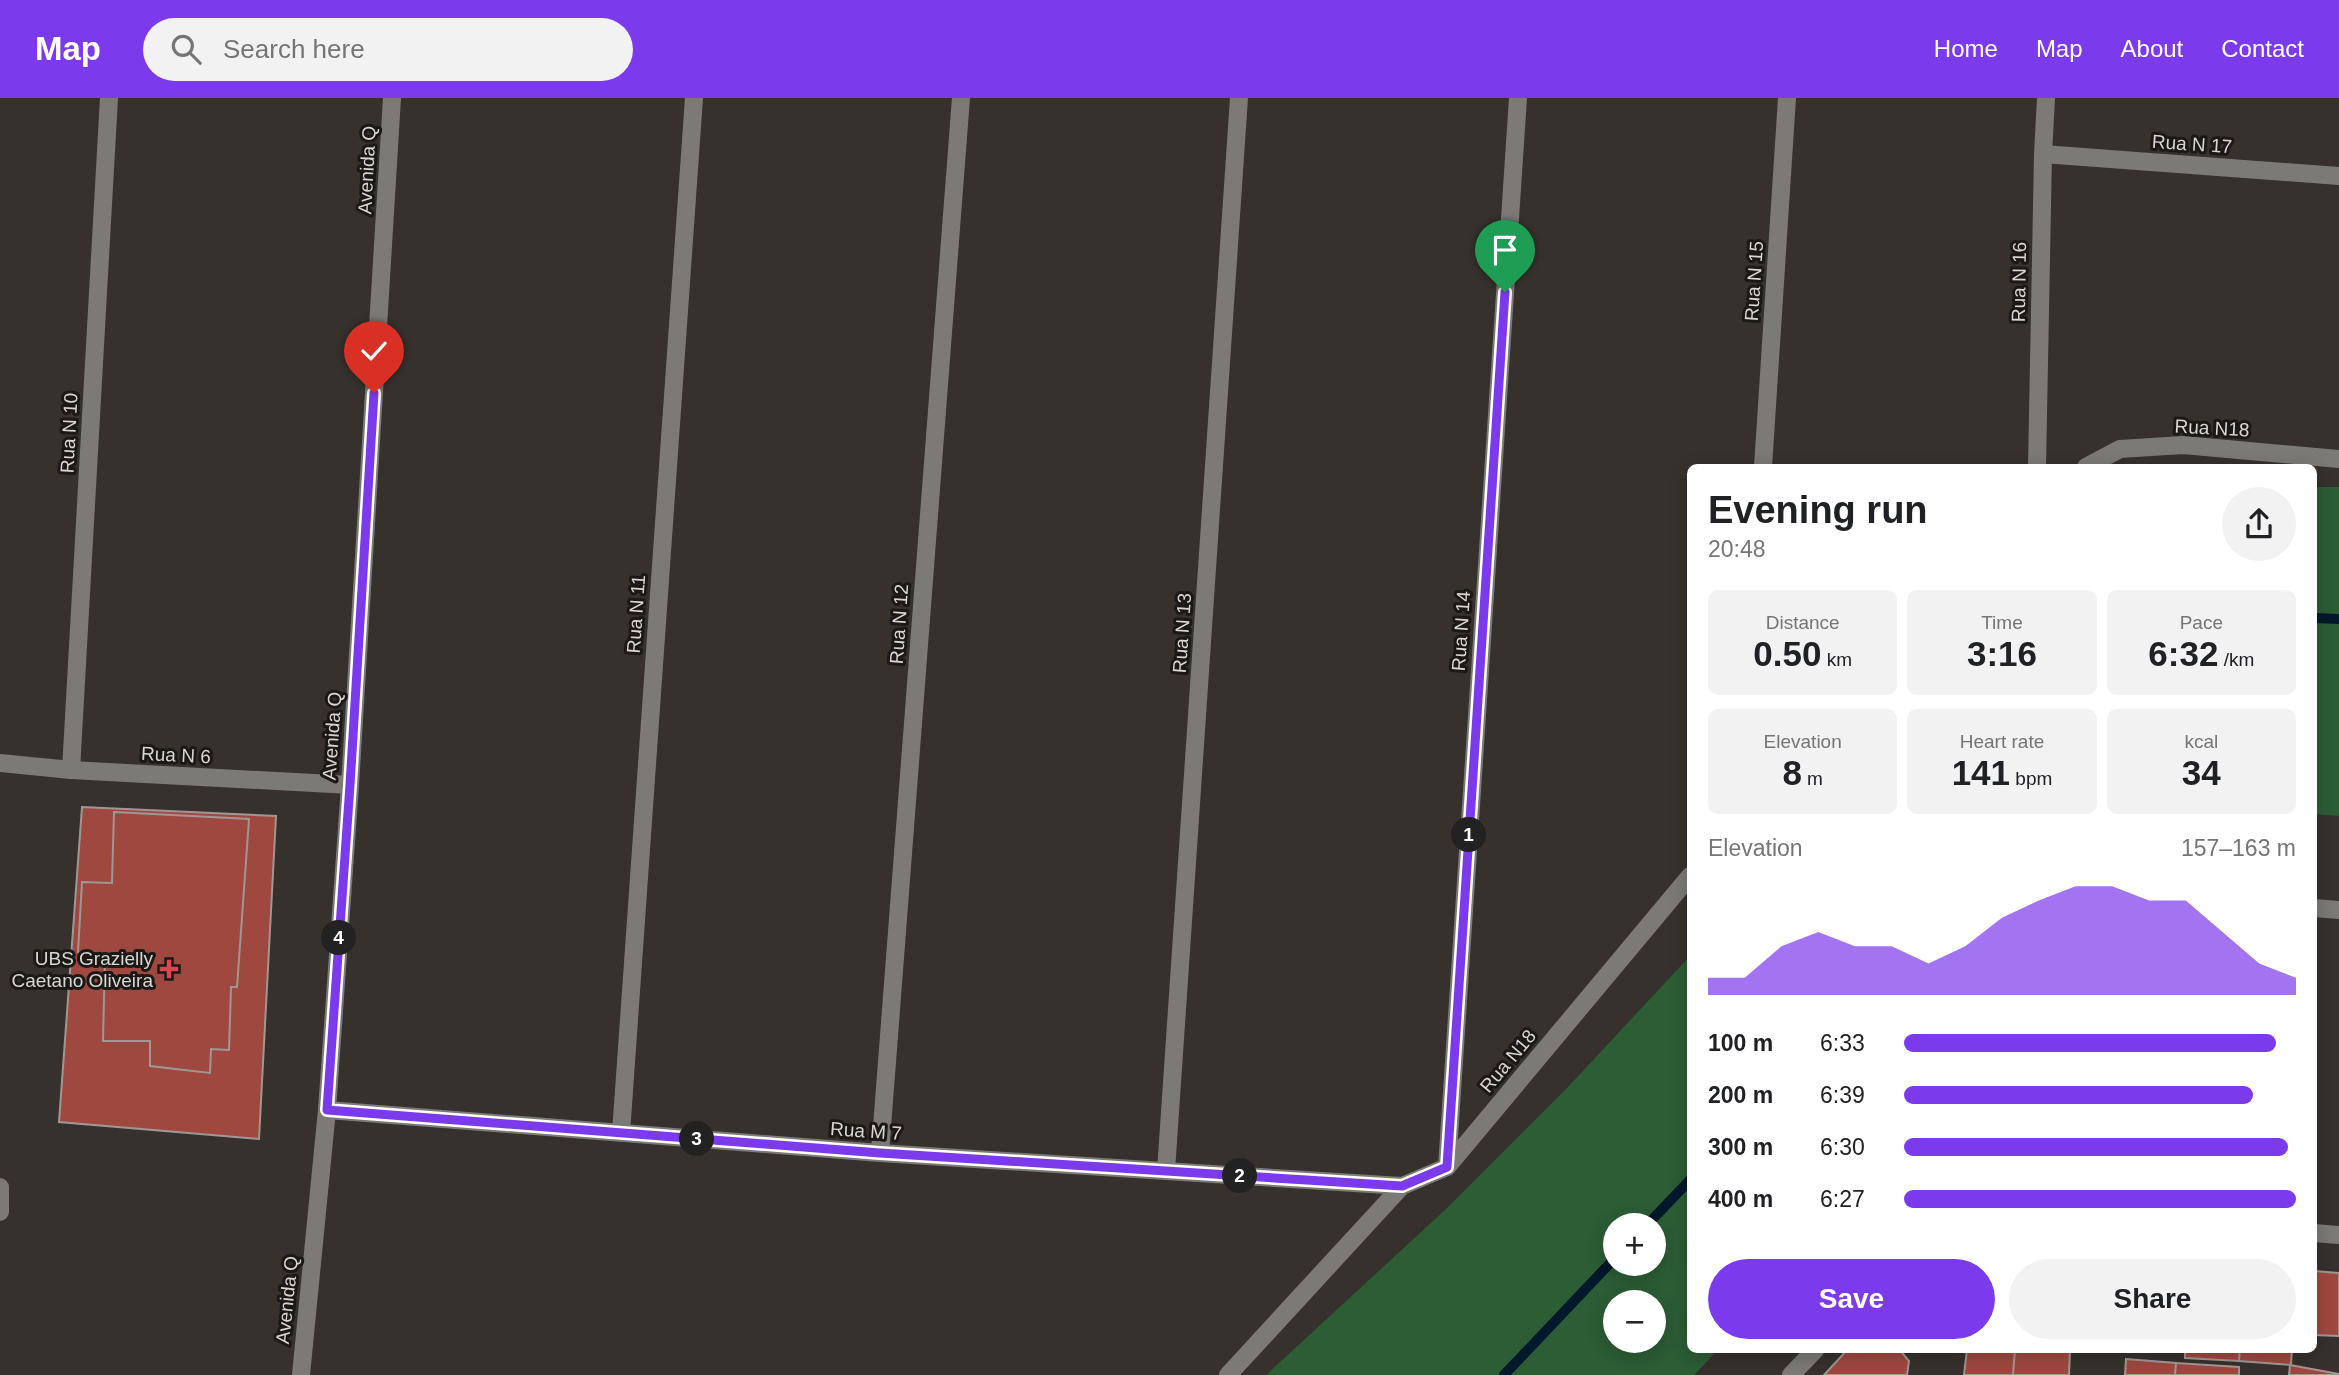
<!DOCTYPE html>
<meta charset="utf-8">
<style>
:root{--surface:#fff;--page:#f2f2f2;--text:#202124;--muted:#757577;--accent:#7c3aed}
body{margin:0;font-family:Arial,sans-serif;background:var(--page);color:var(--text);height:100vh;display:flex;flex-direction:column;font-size:26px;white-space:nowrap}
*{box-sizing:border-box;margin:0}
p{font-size:23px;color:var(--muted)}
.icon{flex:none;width:38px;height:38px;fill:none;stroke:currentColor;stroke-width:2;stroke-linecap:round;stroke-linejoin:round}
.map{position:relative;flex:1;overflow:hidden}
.details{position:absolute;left:1687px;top:366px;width:630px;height:889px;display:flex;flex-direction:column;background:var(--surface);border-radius:10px;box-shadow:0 4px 18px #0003}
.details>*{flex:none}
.fabs{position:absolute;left:1603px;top:1115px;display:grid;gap:14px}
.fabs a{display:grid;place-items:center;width:63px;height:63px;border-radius:50%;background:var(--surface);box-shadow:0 4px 18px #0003;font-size:35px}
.pin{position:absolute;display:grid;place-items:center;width:60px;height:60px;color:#fff;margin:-72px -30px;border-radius:50% 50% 50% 0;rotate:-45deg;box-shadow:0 0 7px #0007}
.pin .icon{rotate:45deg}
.km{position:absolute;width:35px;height:35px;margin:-18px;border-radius:50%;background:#222;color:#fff;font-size:19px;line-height:35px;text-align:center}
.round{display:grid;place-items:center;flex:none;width:74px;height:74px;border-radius:37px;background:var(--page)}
.head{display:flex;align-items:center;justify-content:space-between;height:119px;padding:0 21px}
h1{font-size:38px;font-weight:600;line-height:52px}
.figures{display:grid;grid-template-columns:repeat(3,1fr);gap:10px;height:119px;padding:7px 21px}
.figures div{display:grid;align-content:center;border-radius:10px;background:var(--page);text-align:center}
.figures b{font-size:35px;font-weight:600}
.figures small{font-size:19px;font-weight:400}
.figures p{font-size:19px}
.chart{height:196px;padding:14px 21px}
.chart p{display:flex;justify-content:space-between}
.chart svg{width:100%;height:126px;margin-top:7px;fill:var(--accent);opacity:.7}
.button{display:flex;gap:14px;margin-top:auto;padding:14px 21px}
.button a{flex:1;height:80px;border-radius:42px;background:var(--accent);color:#fff;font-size:28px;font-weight:600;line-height:80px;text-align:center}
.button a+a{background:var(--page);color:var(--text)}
ul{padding:0 21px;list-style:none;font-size:23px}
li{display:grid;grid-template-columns:112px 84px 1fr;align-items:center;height:52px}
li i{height:18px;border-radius:9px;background:var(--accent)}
header{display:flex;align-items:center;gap:42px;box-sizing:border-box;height:98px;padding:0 35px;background:var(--accent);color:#fff}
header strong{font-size:33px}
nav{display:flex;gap:38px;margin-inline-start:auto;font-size:24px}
.search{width:490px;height:63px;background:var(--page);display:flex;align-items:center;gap:18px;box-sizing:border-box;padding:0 24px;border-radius:38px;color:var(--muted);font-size:26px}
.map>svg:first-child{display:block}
.green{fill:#2c5d35;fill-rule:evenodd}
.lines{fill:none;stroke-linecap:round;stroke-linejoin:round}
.stream{stroke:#02182b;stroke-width:10}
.building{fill:#9e483f;stroke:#a09795;stroke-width:2}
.minor{stroke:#7c7a77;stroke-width:18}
.route-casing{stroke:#fff;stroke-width:14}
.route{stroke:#7c3aed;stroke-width:9}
.health-dot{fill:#e0444e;stroke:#1b1917;stroke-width:2.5}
.labels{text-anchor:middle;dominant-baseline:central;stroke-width:6;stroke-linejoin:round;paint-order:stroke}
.street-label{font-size:19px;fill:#d9d6d2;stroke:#1b1917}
.poi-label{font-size:19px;fill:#d9d6d2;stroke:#1b1917;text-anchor:end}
</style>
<header>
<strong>Map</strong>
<div class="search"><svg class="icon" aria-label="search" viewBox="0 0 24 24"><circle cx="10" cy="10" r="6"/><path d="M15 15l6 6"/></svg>Search here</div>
<nav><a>Home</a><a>Map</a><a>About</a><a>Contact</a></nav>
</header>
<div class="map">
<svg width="2339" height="1277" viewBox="0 0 2339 1277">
<rect width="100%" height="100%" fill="#36312c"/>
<path class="green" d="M 2314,389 L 2339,389 L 2339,718 L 2314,716 Z
M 1690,858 L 1690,1251 L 1719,1251 L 1694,1277 L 1266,1277 L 1446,1111 L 1567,990 ZM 1615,1127 L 1654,1127 L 1654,1166 L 1615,1166 ZM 1615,1204 L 1654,1204 L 1654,1242 L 1615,1242 Z"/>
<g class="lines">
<path class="stream" d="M 2314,520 L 2339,521
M 1647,1127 L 1690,1082
M 1504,1277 L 1615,1160"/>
</g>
<path class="building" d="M 82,709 L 276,718 L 259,1041 L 59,1024 Z
M 114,714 L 249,721 L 237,889 L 231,889 L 229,952 L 211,951 L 210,975 L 150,968 L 150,943 L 103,943 L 105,858 L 78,854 L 82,784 L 112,785 Z
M 2314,1173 L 2339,1175 L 2339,1238 L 2314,1237 Z
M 1848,1251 L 1899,1251 L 1909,1263 L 1907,1277 L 1824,1277 Z
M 1967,1251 L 2015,1251 L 2013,1277 L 1964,1277 Z
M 2015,1251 L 2070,1251 L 2069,1277 L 2013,1277 Z
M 2185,1251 L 2240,1251 L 2239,1263 L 2185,1260 Z
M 2240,1251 L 2292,1251 L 2291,1267 L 2239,1263 Z
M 2126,1261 L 2176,1265 L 2175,1277 L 2125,1277 Z
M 2176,1265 L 2239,1269 L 2239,1277 L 2175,1277 Z
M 2290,1267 L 2339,1276 L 2339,1277 L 2289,1277 Z"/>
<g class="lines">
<path class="minor" d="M 2043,56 L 2339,78
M 1763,369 L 1787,0
M 2037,369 L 2043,56 L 2046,0
M 2086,369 L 2120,351 L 2183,347 L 2339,361
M 0,665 L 71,672 L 350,687
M 71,672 L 109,0
M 2314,810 L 2339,812
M 327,1012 L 880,1055 L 1402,1088
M 621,1035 L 694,0
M 880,1055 L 961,0
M 1447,1069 L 1518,0
M 1166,1073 L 1239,0
M 0,1089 L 0,1114
M 2314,1135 L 2339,1137
M 301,1277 L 327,1012 L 350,687 L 392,0
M 1228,1277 L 1402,1088 L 1447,1069 L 1690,778
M 1791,1277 L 1816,1251"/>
</g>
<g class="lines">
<g class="route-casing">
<path id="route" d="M 374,295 L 350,687 L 327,1012 L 880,1055 L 1402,1088 L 1447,1069 L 1505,194"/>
</g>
<use href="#route" class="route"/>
</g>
<path class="health-dot" d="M165.5 860.5h7v7h7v7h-7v7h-7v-7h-7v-7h7z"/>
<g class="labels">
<g class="street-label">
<text transform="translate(2192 46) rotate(4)">Rua N 17</text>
<text transform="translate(367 72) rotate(-87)">Avenida Q</text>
<text transform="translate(1754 183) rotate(-86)">Rua N 15</text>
<text transform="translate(2019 184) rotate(-89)">Rua N 16</text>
<text transform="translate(2212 330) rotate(3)">Rua N18</text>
<text transform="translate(69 335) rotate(-87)">Rua N 10</text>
<text transform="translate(636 516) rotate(-86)">Rua N 11</text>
<text transform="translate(899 526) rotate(-86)">Rua N 12</text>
<text transform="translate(1461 533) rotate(-86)">Rua N 14</text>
<text transform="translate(1182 535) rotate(-86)">Rua N 13</text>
<text transform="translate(332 638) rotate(-86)">Avenida Q</text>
<text transform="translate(176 657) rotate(3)">Rua N 6</text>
<text transform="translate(1508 963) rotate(-50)">Rua N18</text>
<text transform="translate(866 1033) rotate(4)">Rua M 7</text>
<text transform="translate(287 1202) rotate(-84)">Avenida Q</text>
</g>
<g class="poi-label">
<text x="153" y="860">UBS Grazielly<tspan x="153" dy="22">Caetano Oliveira</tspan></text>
</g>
</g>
</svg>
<div class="fabs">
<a>+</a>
<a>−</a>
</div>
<div class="pin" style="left:1505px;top:194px;background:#1e9e55"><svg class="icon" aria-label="arrive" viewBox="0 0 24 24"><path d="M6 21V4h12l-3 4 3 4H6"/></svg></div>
<div class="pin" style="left:374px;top:295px;background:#d93025"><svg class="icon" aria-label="check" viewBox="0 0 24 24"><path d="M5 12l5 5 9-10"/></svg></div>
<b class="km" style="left:1469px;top:737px">1</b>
<b class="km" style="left:1240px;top:1078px">2</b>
<b class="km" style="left:697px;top:1041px">3</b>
<b class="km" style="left:339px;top:840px">4</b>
<section class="details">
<div class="head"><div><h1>Evening run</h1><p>20:48</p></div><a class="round"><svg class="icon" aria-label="share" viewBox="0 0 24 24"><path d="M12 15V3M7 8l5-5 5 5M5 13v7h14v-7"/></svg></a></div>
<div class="figures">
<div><p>Distance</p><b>0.50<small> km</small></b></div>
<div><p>Time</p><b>3:16</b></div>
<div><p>Pace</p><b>6:32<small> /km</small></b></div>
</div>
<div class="figures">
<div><p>Elevation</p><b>8<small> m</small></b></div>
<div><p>Heart rate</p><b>141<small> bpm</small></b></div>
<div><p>kcal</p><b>34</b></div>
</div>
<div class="chart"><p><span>Elevation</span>157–163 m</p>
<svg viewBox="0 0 160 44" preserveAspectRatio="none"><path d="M0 44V38L10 38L20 27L30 22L40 27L50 27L60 33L70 27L80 17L90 11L100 6L110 6L120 11L130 11L140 22L150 33L160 38V44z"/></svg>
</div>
<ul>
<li><b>100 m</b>6:33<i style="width:95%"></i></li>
<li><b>200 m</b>6:39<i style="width:89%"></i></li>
<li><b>300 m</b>6:30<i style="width:98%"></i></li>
<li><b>400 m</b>6:27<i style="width:100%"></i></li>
</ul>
<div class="button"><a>Save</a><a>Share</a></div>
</section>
</div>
